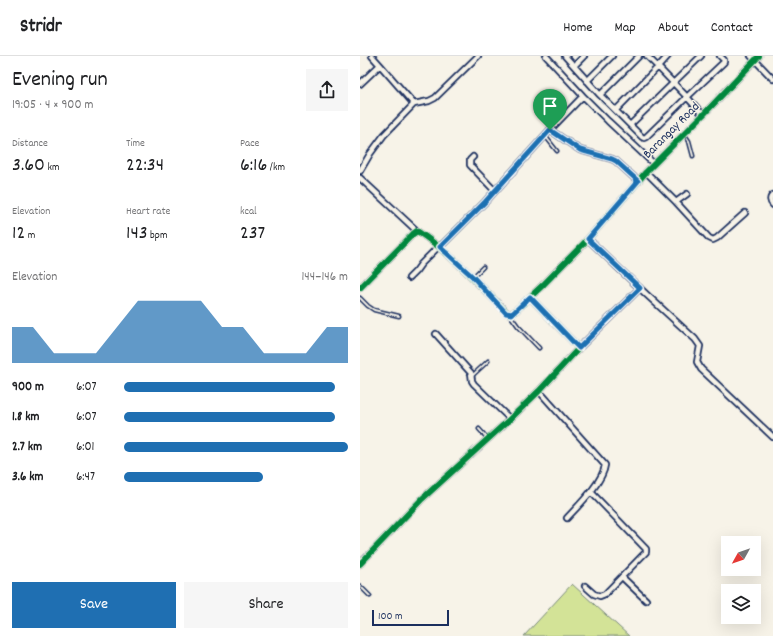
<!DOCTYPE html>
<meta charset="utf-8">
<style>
:root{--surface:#fff;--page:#f6f6f6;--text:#202124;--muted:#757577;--line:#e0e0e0;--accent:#1f6fb2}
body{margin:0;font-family:Dekko,sans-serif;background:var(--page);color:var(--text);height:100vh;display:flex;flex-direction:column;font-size:15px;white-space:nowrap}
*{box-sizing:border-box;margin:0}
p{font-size:13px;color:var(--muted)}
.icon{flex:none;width:22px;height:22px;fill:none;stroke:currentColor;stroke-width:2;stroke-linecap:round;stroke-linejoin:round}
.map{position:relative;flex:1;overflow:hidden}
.sheet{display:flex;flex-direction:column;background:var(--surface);width:360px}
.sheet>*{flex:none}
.needle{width:26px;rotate:230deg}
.fabs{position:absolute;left:361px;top:480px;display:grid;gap:8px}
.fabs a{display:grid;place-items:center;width:40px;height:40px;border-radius:0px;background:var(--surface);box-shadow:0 4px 16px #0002;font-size:20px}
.scale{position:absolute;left:12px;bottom:10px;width:77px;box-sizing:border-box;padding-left:4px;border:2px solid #1b2f5e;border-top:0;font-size:11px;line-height:14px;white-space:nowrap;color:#1b2f5e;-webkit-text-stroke:3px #f7f3e8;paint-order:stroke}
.pin{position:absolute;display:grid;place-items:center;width:34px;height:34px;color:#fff;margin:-41px -17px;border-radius:50% 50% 50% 0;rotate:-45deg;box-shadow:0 0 4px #0007}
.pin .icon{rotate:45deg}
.round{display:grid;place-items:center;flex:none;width:42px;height:42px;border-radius:0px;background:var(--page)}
.summary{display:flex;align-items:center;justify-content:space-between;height:68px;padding:0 12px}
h1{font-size:22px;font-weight:600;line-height:30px}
.figures{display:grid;grid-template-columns:repeat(3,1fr);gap:6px;height:68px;padding:4px 12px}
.figures div{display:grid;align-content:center}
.figures b{font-size:20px;font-weight:600}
.figures small{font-size:11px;font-weight:400}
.figures p{font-size:11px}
.chart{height:112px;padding:8px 12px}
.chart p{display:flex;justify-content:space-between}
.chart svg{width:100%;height:72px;margin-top:4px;fill:var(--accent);opacity:.7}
.primary-button{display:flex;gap:8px;margin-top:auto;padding:8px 12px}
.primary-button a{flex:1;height:46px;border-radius:0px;background:var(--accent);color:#fff;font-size:16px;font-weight:600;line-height:46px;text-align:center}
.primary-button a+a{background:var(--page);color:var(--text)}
ul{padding:0 12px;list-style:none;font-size:13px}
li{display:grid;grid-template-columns:64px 48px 1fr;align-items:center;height:30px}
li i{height:10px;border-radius:5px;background:var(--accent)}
header{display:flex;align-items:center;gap:24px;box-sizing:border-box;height:56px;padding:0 20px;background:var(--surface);border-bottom:1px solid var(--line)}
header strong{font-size:19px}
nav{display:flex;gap:22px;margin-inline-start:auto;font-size:14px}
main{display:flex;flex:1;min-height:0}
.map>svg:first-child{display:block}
.green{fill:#d3e397;stroke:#77897a}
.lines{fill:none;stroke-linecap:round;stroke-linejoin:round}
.lane-casing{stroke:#1b2f5e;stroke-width:5}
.street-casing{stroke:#1b2f5e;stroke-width:8}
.lane{stroke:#f7f3e8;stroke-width:2}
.street{stroke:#f7f3e8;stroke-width:4.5}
.cycleway-casing{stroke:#f7f3e8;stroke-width:8}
.cycleway{stroke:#00873e;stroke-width:6}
.route-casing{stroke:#fff;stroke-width:8}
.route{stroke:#1f6fb2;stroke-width:5}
.labels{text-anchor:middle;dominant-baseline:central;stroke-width:3;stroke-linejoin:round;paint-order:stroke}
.street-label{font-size:13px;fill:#1b2f5e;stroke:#f7f3e8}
</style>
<header>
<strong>Stridr</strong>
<nav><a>Home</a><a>Map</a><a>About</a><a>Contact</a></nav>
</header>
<main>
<section class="sheet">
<div class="summary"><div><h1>Evening run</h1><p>19:05 · 4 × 900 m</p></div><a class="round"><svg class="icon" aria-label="share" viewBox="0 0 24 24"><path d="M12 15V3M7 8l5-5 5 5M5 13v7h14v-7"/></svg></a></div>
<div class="figures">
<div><p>Distance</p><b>3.60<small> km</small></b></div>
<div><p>Time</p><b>22:34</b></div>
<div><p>Pace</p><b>6:16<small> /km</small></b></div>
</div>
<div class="figures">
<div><p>Elevation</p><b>12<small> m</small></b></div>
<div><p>Heart rate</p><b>143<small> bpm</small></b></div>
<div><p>kcal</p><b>237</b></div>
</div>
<div class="chart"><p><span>Elevation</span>144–146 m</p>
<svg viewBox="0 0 160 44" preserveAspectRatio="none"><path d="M0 44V22L10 22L20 38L30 38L40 38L50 22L60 6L70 6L80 6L90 6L100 22L110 22L120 38L130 38L140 38L150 22L160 22V44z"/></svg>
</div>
<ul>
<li><b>900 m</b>6:07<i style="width:94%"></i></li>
<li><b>1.8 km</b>6:07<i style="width:94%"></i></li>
<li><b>2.7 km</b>6:01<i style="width:100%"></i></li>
<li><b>3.6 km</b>6:47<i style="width:62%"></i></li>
</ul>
<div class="primary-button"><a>Save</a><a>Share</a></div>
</section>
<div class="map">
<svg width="413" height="580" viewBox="0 0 413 580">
<rect width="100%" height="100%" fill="#f7f3e8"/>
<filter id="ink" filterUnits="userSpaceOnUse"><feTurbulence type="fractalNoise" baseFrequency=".025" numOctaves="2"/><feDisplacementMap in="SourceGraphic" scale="8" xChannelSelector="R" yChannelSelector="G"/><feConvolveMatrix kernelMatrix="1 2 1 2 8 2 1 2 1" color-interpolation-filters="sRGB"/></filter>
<g filter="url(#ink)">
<path class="green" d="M 212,528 L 269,580 L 164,580 Z"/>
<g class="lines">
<g class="lane-casing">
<path id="lane" d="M 325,79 L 329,85 L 333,100
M 186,81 L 197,95
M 113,221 L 123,211
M 0,242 L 8,250 L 14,254 L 39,260
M 150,259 L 158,270 L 179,292
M 113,319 L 128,305
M 119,373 L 128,383
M 0,530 L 10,540"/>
</g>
<g class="street-casing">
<path id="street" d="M 186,0 L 223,40 L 248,65 L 294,108
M 205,0 L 240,39 L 282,81 L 284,82 L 286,81 L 327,41 L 298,11 L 256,54
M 287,0 L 298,11 L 308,0
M 391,0 L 413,23
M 20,9 L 54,48
M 214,10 L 224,0
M 227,25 L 252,0
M 0,28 L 20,9 L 12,0
M 240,39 L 279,0
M 343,59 L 327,41 L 364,6 L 364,4 L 360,0
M 270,69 L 341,0
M 190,74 L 220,94 L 252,103 L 256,105 L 278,125
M 113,101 L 110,104 L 110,109 L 135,135
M 0,115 L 10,98 L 24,79 L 54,48 L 69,45 L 75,42 L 118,0
M 286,116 L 316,146 L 327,138
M 0,122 L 57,175
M 413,139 C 409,142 410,146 413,149
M 316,146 L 349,182 L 353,184 L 357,182 L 385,157
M 228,183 L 287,239 L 335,283 L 340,290 L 337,306 L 341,313 L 413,381
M 80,191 L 125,146 L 190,74 L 223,40
M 49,222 L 56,215 L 61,208 L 79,190
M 0,232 L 53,178 L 57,175 C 91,197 119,228 147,257 L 152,258 L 184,228 L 228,183 L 286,116 L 343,59 L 399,0
M 76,278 L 111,317 L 112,325 L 114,328 L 150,363
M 219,292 L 280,232
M 179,335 L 245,409 C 243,426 219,449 207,462
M 0,508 L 62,443 L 150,363 L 179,335 L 219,292 L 170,241
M 262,521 L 286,544
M 225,530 L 234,538 L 240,540 L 245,538 L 283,499 L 286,496 L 286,493 L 231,436"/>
</g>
<use href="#lane" class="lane"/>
<use href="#street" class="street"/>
<g class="cycleway-casing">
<path id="cycleway" d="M 0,232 L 53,178 L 57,175 C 91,197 119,228 147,257 L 152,258 L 184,228 L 228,183 L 286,116 L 343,59 L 399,0
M 0,508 L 62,443 L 150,363 L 179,335 L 219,292 L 170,241"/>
</g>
<use href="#cycleway" class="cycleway"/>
</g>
</g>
<g class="lines" filter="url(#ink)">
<g class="route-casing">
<path id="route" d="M 190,74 L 220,94 L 252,103 L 256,105 L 278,125 L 228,183 L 280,232 L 219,292 L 170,241 L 152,258 L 146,257 L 113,221 L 80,191 L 125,146 Z"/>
</g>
<use href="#route" class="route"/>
</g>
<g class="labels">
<g class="street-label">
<text transform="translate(312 75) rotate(-45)">Barangay Road</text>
</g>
</g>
</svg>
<div class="fabs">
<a><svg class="needle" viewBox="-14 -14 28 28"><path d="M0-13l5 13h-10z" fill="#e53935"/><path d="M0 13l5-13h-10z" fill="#757577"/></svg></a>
<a><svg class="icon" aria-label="layers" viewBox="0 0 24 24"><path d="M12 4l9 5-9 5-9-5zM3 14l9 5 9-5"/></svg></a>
</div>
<div class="scale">100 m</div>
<div class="pin" style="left:190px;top:74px;background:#1e9e55"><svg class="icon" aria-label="arrive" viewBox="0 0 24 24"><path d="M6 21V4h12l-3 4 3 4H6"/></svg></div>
</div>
</main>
